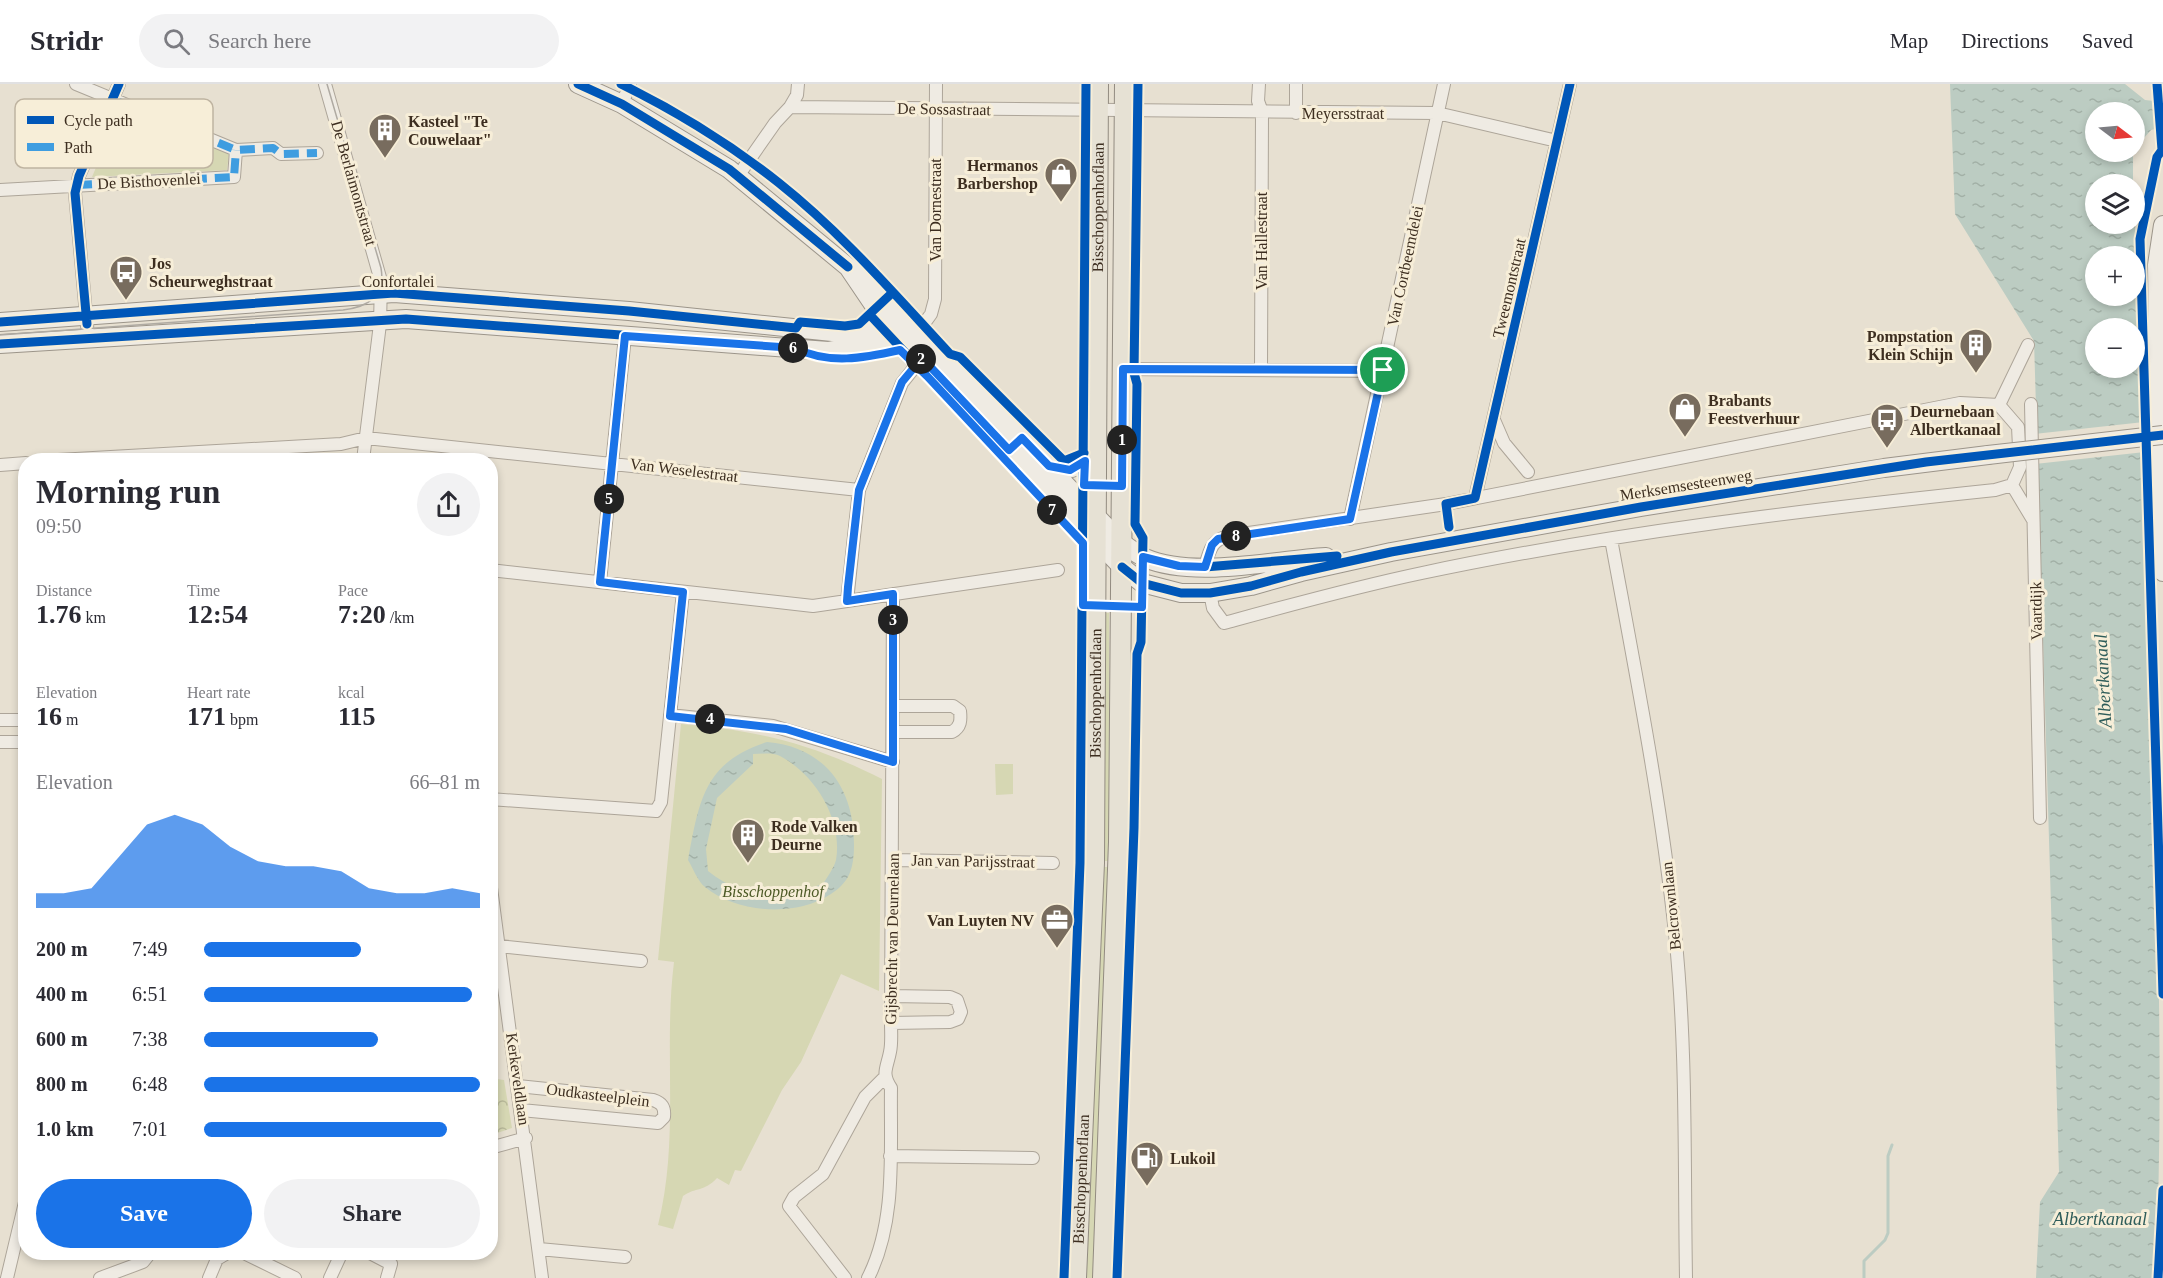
<!DOCTYPE html>
<meta charset="utf-8">
<style>
:root{--surface:#fff;--page:#f2f2f3;--text:#2b2b33;--muted:#7c7c81;--line:#e1e1e2;--accent:#1a73e8}
body{margin:0;font-family:"Times New Roman",serif;background:var(--page);color:var(--text);height:100vh;display:flex;flex-direction:column;font-size:22px;white-space:nowrap}
*{box-sizing:border-box;margin:0}
p{font-size:20px;color:var(--muted)}
.icon{flex:none;width:33px;height:33px;fill:none;stroke:currentColor;stroke-width:2;stroke-linecap:round;stroke-linejoin:round}
.map{position:relative;flex:1;overflow:hidden}
.side{position:absolute;left:18px;top:369px;width:480px;height:807px;display:flex;flex-direction:column;background:var(--surface);border-radius:24px;box-shadow:0 3px 9px #0003}
.side>*{flex:none}
.needle{width:39px;rotate:106deg}
.tools{position:absolute;left:2085px;top:18px;display:grid;gap:12px}
.tools a{display:grid;place-items:center;width:60px;height:60px;border-radius:50%;background:var(--surface);box-shadow:0 3px 9px #0003;font-size:30px}
.pin{position:absolute;display:grid;place-items:center;width:51px;height:51px;color:#fff;margin:-26px;border:3px solid #fff;border-radius:50%;box-shadow:0 2px 6px #0007}
.km{position:absolute;width:30px;height:30px;margin:-15px;border-radius:50%;background:#222;color:#fff;font-size:16px;line-height:30px;text-align:center}
.round{display:grid;place-items:center;flex:none;width:63px;height:63px;border-radius:32px;background:var(--page)}
.summary{display:flex;align-items:center;justify-content:space-between;height:102px;padding:0 18px}
h1{font-size:33px;font-weight:800;line-height:45px}
.figures{display:grid;grid-template-columns:repeat(3,1fr);gap:9px;height:102px;padding:6px 18px}
.figures div{display:grid;align-content:center}
.figures b{font-size:26px;font-weight:800}
.figures small{font-size:16px;font-weight:400}
.figures p{font-size:16px}
.chart{height:168px;padding:12px 18px}
.chart p{display:flex;justify-content:space-between}
.chart svg{width:100%;height:108px;margin-top:6px;fill:var(--accent);opacity:.7}
.button{display:flex;gap:12px;margin-top:auto;padding:12px 18px}
.button a{flex:1;height:69px;border-radius:36px;background:var(--accent);color:#fff;font-size:24px;font-weight:800;line-height:69px;text-align:center}
.button a+a{background:var(--page);color:var(--text)}
ul{padding:0 18px;list-style:none;font-size:20px}
li{display:grid;grid-template-columns:96px 72px 1fr;align-items:center;height:45px}
li i{height:15px;border-radius:8px;background:var(--accent)}
header{display:flex;align-items:center;gap:36px;box-sizing:border-box;height:84px;padding:0 30px;background:var(--surface);border-bottom:2px solid var(--line)}
header strong{font-size:28px}
nav{display:flex;gap:33px;margin-inline-start:auto;font-size:21px}
.search{width:420px;height:54px;background:var(--page);display:flex;align-items:center;gap:15px;box-sizing:border-box;padding:0 21px;border-radius:33px;color:var(--muted);font-size:22px}
.map>svg:first-child{display:block}
.green{fill:#d6d7b3}
.forest{fill:url(#forest-crowns)}
.water{fill:url(#water-ripples);fill-rule:evenodd}
.pier{fill:#e7e0d1}
.lines{fill:none;stroke-linecap:round;stroke-linejoin:round}
.stream{stroke:#bcccc2;stroke-width:3}
.street-casing{stroke:#ada599;stroke-width:14}
.secondary-casing{stroke:#9c958a;stroke-width:20}
.primary-casing{stroke:#928b80;stroke-width:22}
.street{stroke:#efebe3;stroke-width:12}
.secondary{stroke:#efebe3;stroke-width:18}
.primary{stroke:#e6e1d4;stroke-width:20}
.tram{stroke:#afaaa2;stroke-width:1.5}
.secondary-bridge-casing{stroke:#9c958a;stroke-width:20;stroke-linecap:butt}
.secondary-bridge{stroke:#efebe3;stroke-width:18}
.quiet{stroke:#3f9de0;stroke-width:8;stroke-dasharray:15 8;stroke-linecap:butt}
.cycleway-casing{stroke:#f7eed8;stroke-width:13}
.cycleway{stroke:#0057b8;stroke-width:9}
.route-casing{stroke:#fff;stroke-width:12}
.route{stroke:#1a73e8;stroke-width:8}
.labels{text-anchor:middle;dominant-baseline:central;stroke-width:6;stroke-linejoin:round;paint-order:stroke}
.street-label{font-size:16px;fill:#3d2e20;stroke:#f7eed8}
.poi-label{font-size:16px;font-weight:bold;fill:#3d2e20;stroke:#f7eed8;text-anchor:start}
.park-label{font-size:16px;font-style:italic;fill:#4d5a26;stroke:#f7eed8}
.water-label{font-size:18px;font-style:italic;fill:#2f5d5a;stroke:#f7eed8}
.key{fill:#f7eed8;stroke:#bfb4a1;stroke-width:1.5}
.key-label{font-size:16px;fill:#3d2e20}
</style>
<header>
<strong>Stridr</strong>
<div class="search"><svg class="icon" aria-label="search" viewBox="0 0 24 24"><circle cx="10" cy="10" r="6"/><path d="M15 15l6 6"/></svg>Search here</div>
<nav><a>Map</a><a>Directions</a><a>Saved</a></nav>
</header>
<div class="map">
<svg width="2163" height="1194" viewBox="0 0 2163 1194">
<defs>
<pattern id="forest-crowns" width="20" height="18" patternUnits="userSpaceOnUse" patternTransform="scale(1.5)"><rect width="20" height="18" fill="#d6d7b3"/><path d="M2 6a3 3 0 1 1 6 0M12 15a3 3 0 1 1 6 0" fill="none" stroke="#b9b99a"/></pattern>
<pattern id="water-ripples" width="26" height="14" patternUnits="userSpaceOnUse" patternTransform="scale(1.5)"><rect width="26" height="14" fill="#bcccc2"/><path d="M2 4q2-2 4 0t4 0M15 11q2-2 4 0t4 0" fill="none" stroke="#a2b0a6"/></pattern>
</defs>
<rect width="100%" height="100%" fill="#e7e0d1"/>
<path class="green" d="M 120,26 L 229,70 L 227,86 L 92,93 Z
M 1100,529 L 1109,529 L 1109,758 L 1114,777 L 1100,777 Z
M 681,640 C 760,647 810,659 882,695 L 879,907 L 841,890 L 801,978 L 782,1006 L 741,1087 L 735,1086 L 729,1101 L 717,1094 C 704,1108 696,1103 683,1112 L 673,1145 L 658,1141 C 680,1054 663,966 674,878 L 658,876 Z
M 995,680 L 1013,680 L 1013,710 L 996,711 Z
M 1100,783 L 1114,783 L 1098,1194 L 1085,1194 Z"/>
<path class="forest" d="M 490,994 L 504,996 L 512,1044 L 491,1051 Z"/>
<path class="water" d="M 1950,0 L 2125,0 L 2145,16 L 2163,18 L 2163,43 L 2151,46 L 2135,64 L 2134,28 L 2096,28 L 2096,68 L 2133,68 L 2133,100 L 2096,100 L 2096,140 L 2134,140 L 2135,137 C 2141,335 2149,533 2155,732 C 2159,886 2163,1040 2155,1194 L 2036,1194 L 2040,1118 L 2059,1088 L 2034,257 L 1955,130 ZM 2096,172 L 2134,172 L 2134,212 L 2096,212 ZM 2096,244 L 2134,244 L 2134,284 L 2096,284 Z
M 767,658 C 825,663 854,704 854,760 C 854,774 853,791 841,802 C 808,834 740,832 705,803 C 698,798 693,784 688,776 C 699,717 704,678 767,658 ZM 753,670 C 762,670 772,668 780,672 C 815,690 843,736 836,776 C 834,784 827,793 823,800 C 778,813 747,818 708,787 L 706,765 L 717,714 L 753,680 Z"/>
<path class="pier" d="M 2144,338 L 2145,368 L 2035,380 L 2034,350 Z"/>
<g class="lines">
<path class="stream" d="M 1864,1194 L 1864,1177 L 1885,1156 L 1888,1149 L 1888,1072 L 1892,1061"/>
<g class="street-casing">
<path id="street" d="M 76,0 L 236,66 L 273,64 L 281,70 L 317,69
M 325,0 L 381,197 L 380,240 L 363,376
M 1259,0 L 1258,17 L 1262,28 L 1261,285
M 622,20 L 630,0
M 790,23 L 1437,29 L 1557,57
M 1296,29 L 1296,0
M 738,92 L 775,39 L 790,23 L 797,11 L 798,0
M 0,106 L 234,93 L 236,66
M 918,248 L 931,230 L 935,215 L 936,0
M 88,252 L 75,109 L 79,92 L 119,0
M 1123,285 L 1383,287
M 2031,320 L 2040,734
M 1999,321 L 2028,261
M 1494,336 L 1504,359 L 1528,388
M 58,376 L 341,360 L 366,354 L 859,406
M 0,381 L 26,379
M 2012,401 L 2033,436
M 1475,414 L 1570,0
M 1350,435 L 1444,0
M 1611,455 C 1635,586 1661,716 1675,849 C 1687,963 1684,1079 1686,1194
M 1205,483 C 1209,468 1211,456 1228,452 L 1446,420 L 1960,319 L 1999,321 L 2018,343 L 2020,383 L 2012,401 L 1995,406 C 1804,426 1611,449 1422,489 C 1355,503 1290,521 1224,539 L 1213,524 L 1210,509
M 490,486 L 813,522 L 1058,486
M 600,498 L 625,252
M 847,517 L 859,406 L 902,299 L 922,274
M 893,622 L 953,622 L 960,627 C 961,636 961,643 952,648 L 893,648
M 670,631 L 773,642 L 893,678
M 0,636 L 26,636
M 0,658 L 26,658
M 490,715 L 656,727 L 661,718 L 683,508
M 893,776 L 1053,779
M 490,796 L 542,1194
M 499,862 L 641,877
M 891,939 L 950,938 L 958,935 L 961,928 L 957,916 L 950,913 L 891,912
M 518,1002 L 653,1016 C 662,1019 665,1023 664,1033 L 658,1039 L 521,1026
M 490,1064 L 526,1054
M 890,1072 L 1033,1074
M 539,1165 L 625,1173
M 242,1168 L 295,1194
M 368,1168 L 391,1180 L 387,1194
M 7,1194 L 26,1114
M 100,1194 L 143,1178 L 151,1168
M 209,1194 L 217,1175 L 229,1168
M 330,1194 L 342,1168
M 845,1194 L 789,1122 L 794,1113 L 823,1090 L 865,1013 L 884,994
M 868,1194 C 897,1137 890,1067 891,1004 C 881,989 887,984 890,968 C 892,959 891,948 891,939 L 893,510"/>
</g>
<g class="secondary-casing">
<path id="secondary" d="M 578,0 L 622,20 L 729,85 L 882,211 L 1122,459 C 1129,464 1137,470 1145,474 C 1195,495 1273,476 1326,473
M 2163,141 L 2157,181 L 2158,270 L 2154,331 L 2163,488
M 848,183 L 873,220 L 922,274 L 1122,483 L 1142,499 L 1181,509 L 1210,509 L 1251,502 L 1301,488 L 1391,468 L 1641,423 L 1884,384 L 1988,371
M 0,238 L 394,209 L 629,227 L 842,249 L 900,237
M 0,260 L 406,235 L 828,267 L 904,253
M 1049,382 C 1065,387 1072,386 1085,377 L 1091,352"/>
</g>
<g class="primary-casing">
<g id="primary">
<path id="s1" d="M 1076,1194 L 1094,779 L 1098,0"/>
<path d="M 1103,1194 L 1119,758 L 1125,0"/>
</g>
</g>
<use href="#street" class="street"/>
<use href="#secondary" class="secondary"/>
<use href="#primary" class="primary"/>
<path class="tram" d="M 0,251 L 343,226 C 368,223 386,212 381,184 L 327,0"/>
<g class="secondary-bridge-casing">
<path id="secondary-bridge" d="M 1988,371 L 2163,351"/>
</g>
<use href="#secondary-bridge" class="secondary-bridge"/>
<path class="quiet" d="M 112,15 L 236,66 L 273,64 L 281,70 L 317,69
M 77,101 L 234,93 L 236,66"/>
<g class="cycleway-casing">
<path id="cycleway" d="M 578,0 L 622,20 L 729,85 L 848,183
M 621,0 C 676,27 731,61 779,99 C 842,149 896,212 950,270 L 960,273 L 1064,377 L 1084,369
M 2157,0 L 2162,66 L 2157,73 L 2140,155 L 2163,910
M 870,231 L 1083,459
M 0,238 L 394,209 L 629,227 L 796,244 L 800,238 L 845,242 L 859,240 L 892,209
M 87,240 L 75,109 L 79,92 L 119,0
M 0,260 L 406,235 L 795,264 C 829,281 864,274 900,266
M 1449,443 L 1446,420 L 1475,414 L 1570,0
M 1143,473 L 1180,482 L 1205,483 L 1337,472
M 1122,483 L 1142,499 L 1181,509 L 1210,509 L 1251,502 L 1301,488 L 1391,468 L 1641,423 L 1926,378 L 2163,351
M 1064,1194 L 1080,779 L 1086,0
M 1117,1194 L 1134,744 L 1137,570 L 1141,558 L 1143,454 L 1135,440 L 1137,300 L 1134,289 L 1138,0
M 2158,1194 L 2163,1106"/>
</g>
<use href="#cycleway" class="cycleway"/>
</g>
<g class="lines">
<g class="route-casing">
<path id="route" d="M 1383,286 L 1123,285 L 1122,402 L 1084,401 L 1085,377 L 1070,386 L 1049,382 L 1022,354 L 1009,366 L 922,274 L 902,298 L 859,406 L 848,503 L 847,517 L 893,510 L 893,678 L 786,645 L 670,632 L 683,508 L 600,498 L 625,252 L 795,264 C 829,281 864,274 900,266 L 927,292 L 1083,459 L 1083,521 L 1142,523 L 1143,473 L 1179,482 L 1205,483 L 1212,461 L 1218,455 L 1350,435 L 1383,286"/>
</g>
<use href="#route" class="route"/>
</g>
<defs>
<g id="building-pin" transform="scale(1.725)"><path d="M0 17L-7.5 6A9.5 9.5 0 1 1 7.5 6Z" fill="#786c5e" stroke="#f7eed8"/><path d="M-4-6H4V6H1V3H-1V6H-4ZM-2.5-4.3h1.7v1.8h-1.7ZM.8-4.3h1.7v1.8H.8ZM-2.5-1h1.7V.8h-1.7ZM.8-1h1.7V.8H.8Z" fill="#fff"/></g>
<g id="shop-pin" transform="scale(1.725)"><path d="M0 17L-7.5 6A9.5 9.5 0 1 1 7.5 6Z" fill="#786c5e" stroke="#f7eed8"/><path d="M-5-2.5h2.3a2.7 3.5 0 0 1 5.4 0H5L5.5 6h-11ZM-1.5-2.5h3a1.5 2.3 0 0 0-3 0Z" fill="#fff"/></g>
<g id="bus-pin" transform="scale(1.725)"><path d="M0 17L-7.5 6A9.5 9.5 0 1 1 7.5 6Z" fill="#786c5e" stroke="#f7eed8"/><path d="M-5-6H5V4H4V6H2V4H-2V6H-4V4H-5ZM-3.5-4V0h7V-4ZM-3.5 1.2v1.5H-2V1.2ZM2 1.2v1.5H3.5V1.2Z" fill="#fff"/></g>
<g id="office-pin" transform="scale(1.725)"><path d="M0 17L-7.5 6A9.5 9.5 0 1 1 7.5 6Z" fill="#786c5e" stroke="#f7eed8"/><path d="M-6-3h4V-5.5h4V-3h4V5H-6ZM-1-4.5V-3h2v-1.5ZM-6 0V1H6V0Z" fill="#fff"/></g>
<g id="fuel-pin" transform="scale(1.725)"><path d="M0 17L-7.5 6A9.5 9.5 0 1 1 7.5 6Z" fill="#786c5e" stroke="#f7eed8"/><path d="M-5.5-6h7V0h2V4h1.3V-2.5L3-4.5l.8-.8L6-3V5H2.5V1h-1V6h-7ZM-4.2-4.7v3.2H.2V-4.7Z" fill="#fff"/></g>
</defs>
<g fill-rule="evenodd">
<use href="#building-pin" x="385" y="46"/>
<use href="#shop-pin" x="1061" y="90"/>
<use href="#bus-pin" x="126" y="188"/>
<use href="#building-pin" x="1976" y="261"/>
<use href="#shop-pin" x="1685" y="325"/>
<use href="#bus-pin" x="1887" y="336"/>
<use href="#building-pin" x="748" y="751"/>
<use href="#office-pin" x="1057" y="836"/>
<use href="#fuel-pin" x="1147" y="1074"/>
</g>
<g class="labels">
<g class="street-label">
<text transform="translate(944 25) rotate(1)">De Sossastraat</text>
<text x="1343" y="29">Meyersstraat</text>
<text transform="translate(149 97) rotate(-3)">De Bisthovenlei</text>
<text transform="translate(354 99) rotate(74)">De Berlaimontstraat</text>
<text stroke="none"><textPath href="#s1" startOffset="1071">Bisschoppenhoflaan</textPath></text>
<text transform="translate(935 126) rotate(-90)">Van Dornestraat</text>
<text transform="translate(1261 157) rotate(-90)">Van Hallestraat</text>
<text transform="translate(1405 182) rotate(-78)">Van Cortbeemdelei</text>
<text x="398" y="197">Confortalei</text>
<text transform="translate(1509 204) rotate(-77)">Tweemontstraat</text>
<text transform="translate(684 386) rotate(7)">Van Weselestraat</text>
<text transform="translate(1686 401) rotate(-9)">Merksemsesteenweg</text>
<text transform="translate(2036 527) rotate(-91)">Vaartdijk</text>
<text stroke="none"><textPath href="#s1" startOffset="585">Bisschoppenhoflaan</textPath></text>
<text transform="translate(973 777) rotate(1)">Jan van Parijsstraat</text>
<text transform="translate(1671 822) rotate(-96)">Belcrownlaan</text>
<text transform="translate(892 855) rotate(-89)">Gijsbrecht van Deurnelaan</text>
<text transform="translate(518 995) rotate(82)">Kerkeveldlaan</text>
<text transform="translate(598 1011) rotate(7)">Oudkasteelplein</text>
<text stroke="none"><textPath href="#s1" startOffset="99">Bisschoppenhoflaan</textPath></text>
</g>
<g class="poi-label">
<text x="408" y="37">Kasteel "Te<tspan x="408" dy="18">Couwelaar"</tspan></text>
<text x="1038" y="81" text-anchor="end">Hermanos<tspan x="1038" dy="18">Barbershop</tspan></text>
<text x="149" y="179">Jos<tspan x="149" dy="18">Scheurweghstraat</tspan></text>
<text x="1953" y="252" text-anchor="end">Pompstation<tspan x="1953" dy="18">Klein Schijn</tspan></text>
<text x="1708" y="316">Brabants<tspan x="1708" dy="18">Feestverhuur</tspan></text>
<text x="1910" y="327">Deurnebaan<tspan x="1910" dy="18">Albertkanaal</tspan></text>
<text x="771" y="742">Rode Valken<tspan x="771" dy="18">Deurne</tspan></text>
<text x="1034" y="836" text-anchor="end">Van Luyten NV</text>
<text x="1170" y="1074">Lukoil</text>
</g>
<g class="park-label">
<text x="773" y="807">Bisschoppenhof</text>
</g>
<g class="water-label">
<text transform="translate(2103 597) rotate(-93)">Albertkanaal</text>
<text x="2100" y="1135">Albertkanaal</text>
</g>
</g>
<rect x="15" y="15" width="198" height="69" rx="9" class="key"/>
<rect x="27" y="32" width="27" height="8" fill="#0057b8"/>
<rect x="27" y="59" width="27" height="8" fill="#3f9de0"/>
<g class="key-label">
<text x="64" y="42">Cycle path</text>
<text x="64" y="69">Path</text>
</g>
</svg>
<div class="tools">
<a><svg class="needle" viewBox="-14 -14 28 28"><path d="M0-13l5 13h-10z" fill="#e53935"/><path d="M0 13l5-13h-10z" fill="#7c7c81"/></svg></a>
<a><svg class="icon" aria-label="layers" viewBox="0 0 24 24"><path d="M12 4l9 5-9 5-9-5zM3 14l9 5 9-5"/></svg></a>
<a>+</a>
<a>−</a>
</div>
<div class="pin" style="left:1383px;top:286px;background:#1e9e55"><svg class="icon" aria-label="arrive" viewBox="0 0 24 24"><path d="M6 21V4h12l-3 4 3 4H6"/></svg></div>
<b class="km" style="left:1122px;top:356px">1</b>
<b class="km" style="left:921px;top:275px">2</b>
<b class="km" style="left:893px;top:536px">3</b>
<b class="km" style="left:710px;top:635px">4</b>
<b class="km" style="left:609px;top:415px">5</b>
<b class="km" style="left:793px;top:264px">6</b>
<b class="km" style="left:1052px;top:426px">7</b>
<b class="km" style="left:1236px;top:452px">8</b>
<section class="side">
<div class="summary"><div><h1>Morning run</h1><p>09:50</p></div><a class="round"><svg class="icon" aria-label="share" viewBox="0 0 24 24"><path d="M12 15V3M7 8l5-5 5 5M5 13v7h14v-7"/></svg></a></div>
<div class="figures">
<div><p>Distance</p><b>1.76<small> km</small></b></div>
<div><p>Time</p><b>12:54</b></div>
<div><p>Pace</p><b>7:20<small> /km</small></b></div>
</div>
<div class="figures">
<div><p>Elevation</p><b>16<small> m</small></b></div>
<div><p>Heart rate</p><b>171<small> bpm</small></b></div>
<div><p>kcal</p><b>115</b></div>
</div>
<div class="chart"><p><span>Elevation</span>66–81 m</p>
<svg viewBox="0 0 160 44" preserveAspectRatio="none"><path d="M0 44V38L10 38L20 36L30 23L40 10L50 6L60 10L70 19L80 25L90 27L100 27L110 29L120 36L130 38L140 38L150 36L160 38V44z"/></svg>
</div>
<ul>
<li><b>200 m</b>7:49<i style="width:57%"></i></li>
<li><b>400 m</b>6:51<i style="width:97%"></i></li>
<li><b>600 m</b>7:38<i style="width:63%"></i></li>
<li><b>800 m</b>6:48<i style="width:100%"></i></li>
<li><b>1.0 km</b>7:01<i style="width:88%"></i></li>
</ul>
<div class="button"><a>Save</a><a>Share</a></div>
</section>
</div>
